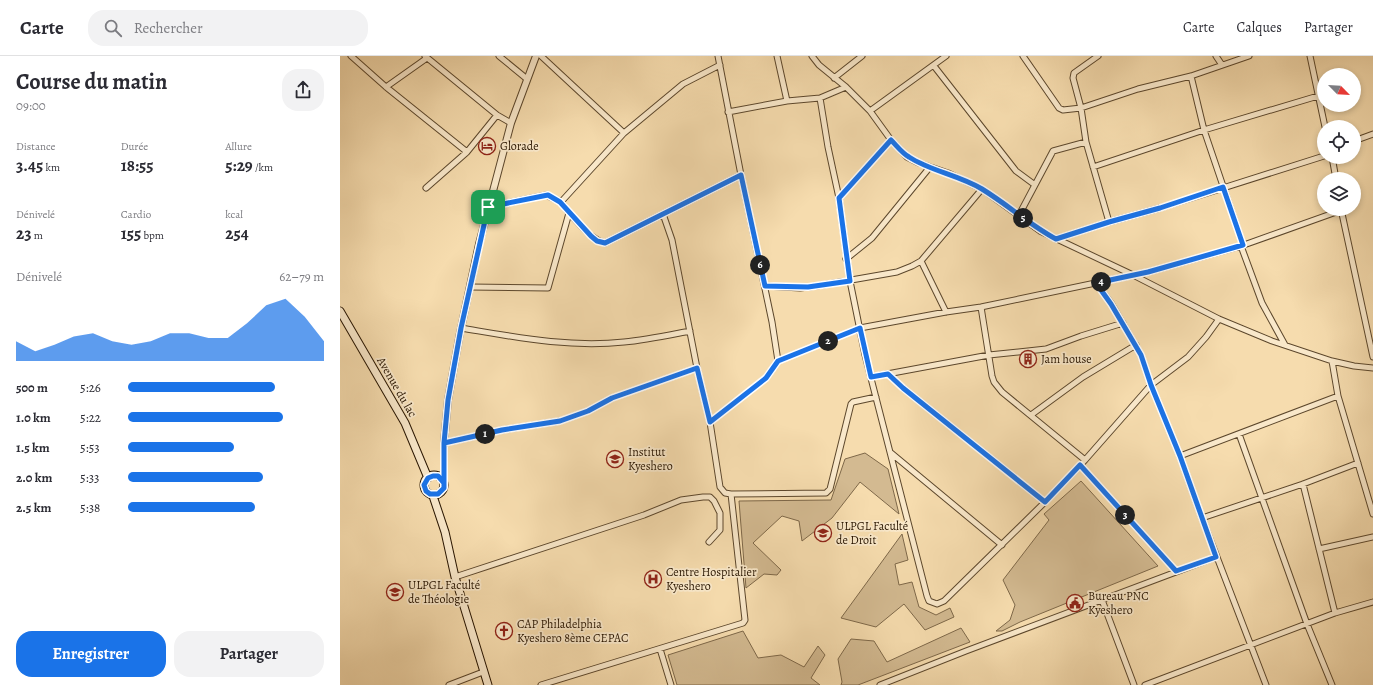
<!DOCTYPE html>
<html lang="fr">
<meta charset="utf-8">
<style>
:root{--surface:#fff;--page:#f2f2f3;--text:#2b2b33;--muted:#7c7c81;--line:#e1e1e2;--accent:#1a73e8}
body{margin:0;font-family:Alegreya,serif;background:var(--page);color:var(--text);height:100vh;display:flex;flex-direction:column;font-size:15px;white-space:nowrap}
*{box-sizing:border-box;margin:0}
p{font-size:13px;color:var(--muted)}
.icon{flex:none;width:22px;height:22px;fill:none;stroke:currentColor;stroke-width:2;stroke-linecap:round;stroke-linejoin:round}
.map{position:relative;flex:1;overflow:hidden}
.details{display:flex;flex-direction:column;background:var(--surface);width:340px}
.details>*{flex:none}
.needle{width:26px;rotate:114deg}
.tools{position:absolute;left:977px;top:12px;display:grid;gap:8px}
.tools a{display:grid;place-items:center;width:44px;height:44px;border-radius:50%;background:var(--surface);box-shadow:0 2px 6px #0003;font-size:20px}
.pin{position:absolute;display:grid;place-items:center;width:34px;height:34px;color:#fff;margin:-17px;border-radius:8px;box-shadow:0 2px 6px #0006}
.km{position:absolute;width:20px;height:20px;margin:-10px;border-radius:50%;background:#222;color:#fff;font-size:11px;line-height:20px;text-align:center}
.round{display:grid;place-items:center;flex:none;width:42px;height:42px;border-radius:16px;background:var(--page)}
.head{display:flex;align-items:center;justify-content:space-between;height:68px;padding:0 16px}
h1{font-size:22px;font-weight:700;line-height:30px}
.figures{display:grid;grid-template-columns:repeat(3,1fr);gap:6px;height:68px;padding:4px 16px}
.figures div{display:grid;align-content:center}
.figures b{font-size:17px;font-weight:700}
.figures small{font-size:11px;font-weight:400}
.figures p{font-size:11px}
.chart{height:112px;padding:8px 16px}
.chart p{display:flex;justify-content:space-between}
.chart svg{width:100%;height:72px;margin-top:4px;fill:var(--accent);opacity:.7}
.primary-button{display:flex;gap:8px;margin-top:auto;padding:8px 16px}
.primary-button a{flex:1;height:46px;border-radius:16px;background:var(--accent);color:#fff;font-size:16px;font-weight:700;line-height:46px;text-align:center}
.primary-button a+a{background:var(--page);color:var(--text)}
ul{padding:0 16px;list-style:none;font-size:13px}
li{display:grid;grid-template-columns:64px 48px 1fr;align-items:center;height:30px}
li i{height:10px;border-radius:5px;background:var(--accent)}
header{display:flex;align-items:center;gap:24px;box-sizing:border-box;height:56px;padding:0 20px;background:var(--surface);border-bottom:1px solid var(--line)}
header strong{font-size:19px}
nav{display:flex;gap:22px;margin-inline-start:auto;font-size:14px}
.search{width:280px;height:36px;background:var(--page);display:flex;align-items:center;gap:10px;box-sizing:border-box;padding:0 14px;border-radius:16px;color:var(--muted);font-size:15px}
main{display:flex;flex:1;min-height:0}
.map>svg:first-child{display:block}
.green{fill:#d3ba91;stroke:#7e6849}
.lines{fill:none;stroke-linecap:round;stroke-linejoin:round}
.minor-casing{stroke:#5c472c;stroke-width:7}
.tertiary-casing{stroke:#5c472c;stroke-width:8}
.secondary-casing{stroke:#281501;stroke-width:9}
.minor{stroke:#f9e8ca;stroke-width:5}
.tertiary{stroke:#f9e8ca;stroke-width:6}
.secondary{stroke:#f9e8ca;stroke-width:7}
.route-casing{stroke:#fff;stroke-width:8}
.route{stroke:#1a73e8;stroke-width:5}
.labels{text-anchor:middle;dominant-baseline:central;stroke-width:3.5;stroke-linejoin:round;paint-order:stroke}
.poi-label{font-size:12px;fill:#281501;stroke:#f9e8ca;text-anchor:start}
.street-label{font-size:12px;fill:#281501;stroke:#f9e8ca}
</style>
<header>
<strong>Carte</strong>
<div class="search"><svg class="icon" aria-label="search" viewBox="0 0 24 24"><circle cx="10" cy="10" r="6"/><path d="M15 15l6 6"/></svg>Rechercher</div>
<nav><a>Carte</a><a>Calques</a><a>Partager</a></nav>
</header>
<main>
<section class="details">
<div class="head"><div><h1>Course du matin</h1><p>09:00</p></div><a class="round"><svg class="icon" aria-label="share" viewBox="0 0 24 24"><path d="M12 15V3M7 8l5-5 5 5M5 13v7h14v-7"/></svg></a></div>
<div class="figures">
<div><p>Distance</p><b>3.45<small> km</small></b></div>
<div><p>Durée</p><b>18:55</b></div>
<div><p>Allure</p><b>5:29<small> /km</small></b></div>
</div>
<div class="figures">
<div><p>Dénivelé</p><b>23<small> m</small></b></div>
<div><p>Cardio</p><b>155<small> bpm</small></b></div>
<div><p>kcal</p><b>254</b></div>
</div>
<div class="chart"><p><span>Dénivelé</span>62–79 m</p>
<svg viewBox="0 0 160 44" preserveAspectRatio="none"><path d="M0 44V32L10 38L20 34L30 29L40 27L50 32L60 34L70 32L80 27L90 27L100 30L110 30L120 21L130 10L140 6L150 17L160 32V44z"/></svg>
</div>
<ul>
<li><b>500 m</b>5:26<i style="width:75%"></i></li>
<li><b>1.0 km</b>5:22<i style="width:79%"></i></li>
<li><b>1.5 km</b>5:53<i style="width:54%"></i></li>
<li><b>2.0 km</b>5:33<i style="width:69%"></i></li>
<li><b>2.5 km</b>5:38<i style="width:65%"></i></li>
</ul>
<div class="primary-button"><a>Enregistrer</a><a>Partager</a></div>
</section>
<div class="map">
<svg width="1033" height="629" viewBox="0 0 1033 629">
<rect width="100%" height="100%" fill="#f6dcae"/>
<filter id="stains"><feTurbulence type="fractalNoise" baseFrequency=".005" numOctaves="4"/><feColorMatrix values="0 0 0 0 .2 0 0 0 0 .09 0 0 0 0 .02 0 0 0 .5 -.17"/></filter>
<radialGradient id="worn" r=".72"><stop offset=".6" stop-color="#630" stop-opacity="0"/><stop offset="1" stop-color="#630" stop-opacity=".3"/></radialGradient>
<path class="green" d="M 525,397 L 548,413 L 559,458 L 520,426 L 492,462 L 462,485 L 459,465 L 442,460 L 413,487 L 441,514 L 437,519 L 424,518 L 406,532 L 399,445 L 491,444 L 505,403 Z
M 741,425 L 818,510 L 680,566 L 662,575 L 656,575 L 670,564 L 675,549 L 663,524 L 709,464 L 704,458 Z
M 562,478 L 568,504 L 555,508 L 559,529 L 572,526 L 579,551 L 596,559 L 610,552 L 614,561 L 585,574 L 564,548 L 536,571 L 501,562 Z
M 621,572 L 630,586 L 518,629 L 501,629 L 502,626 L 498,603 L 511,583 L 534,585 L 547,606 Z
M 403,575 L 418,602 L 441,599 L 464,611 L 478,590 L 485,599 L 471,622 L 480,629 L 337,629 L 328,599 Z"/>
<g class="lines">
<g class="minor-casing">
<path id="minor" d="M 11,0 L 46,31 L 127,96
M 85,0 L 157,59 L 171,67
M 159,0 L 187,23
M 201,0 L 284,77
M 378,0 L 401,119 L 432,266 L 438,305
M 437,0 L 447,45
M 472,0 L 479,9 L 506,31 L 530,55 L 551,84 L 567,101 L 579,107 L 608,117 L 642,133 L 700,175 L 793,219 L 879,263 L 932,285 L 992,305 L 1014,310 L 1033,312
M 683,0 L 719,52 L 723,54 L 741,52 L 798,33 L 851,20 L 909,0
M 758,0 L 734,17 L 733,22 L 741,52 L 746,86 L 769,166
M 876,0 L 882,9
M 970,0 L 985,71
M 594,10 L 676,115 L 695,129
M 851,20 L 864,74 L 903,189
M 494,22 L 522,0
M 46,31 L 87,2
M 480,42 L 488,91 L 499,142 L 510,225 L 525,299 L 587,540 L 589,545 L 597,548 L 604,545 L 705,446 L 745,404 L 811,329 L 848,301 L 866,281 L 879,263
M 530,55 L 606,0
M 388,56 L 447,45 L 480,42 L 506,31
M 1014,85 L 1033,78
M 992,101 L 996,123
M 753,111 L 864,74 L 978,40
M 86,132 L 127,96 L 157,59
M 499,142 L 551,84
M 221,146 L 284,77 L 343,28 L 380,9
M 1001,153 L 1033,301
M 229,157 C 240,168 250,183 265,187 L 401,119
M 679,159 L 713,95 L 746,86
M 716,183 L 769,166 L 820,152 L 984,100
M 901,190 L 922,247 L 945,289
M 506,203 L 532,182 L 590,111
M 581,205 L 606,256
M 756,227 L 771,247 L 801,299 L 811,329 L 840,400 L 862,462 L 926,629
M 425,230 L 460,232 L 477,230 L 557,216 L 572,210 L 581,205 L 642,133
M 130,231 L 208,232 L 229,157 L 221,146 L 206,139 L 148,151
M 641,251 L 652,320 L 654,326 L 662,336 L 745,404
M 121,272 C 175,281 229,292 284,286 C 306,284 329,279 350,275
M 992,305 L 998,340 L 1033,458
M 548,318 L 563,332 L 705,446
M 531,321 L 649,299 L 706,293 L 741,280 L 783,267
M 691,359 L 743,321 L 796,289
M 370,366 L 426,322 L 438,305 L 520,272 L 606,256 L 641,251 L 808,216 L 901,190 L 1002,154
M 899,378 L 967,568 L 992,629
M 104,387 L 162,374 L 220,365 L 248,355 L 272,342 L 357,312
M 551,397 L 662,489
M 840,400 L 998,340
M 740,409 L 836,515
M 963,428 L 995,557
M 391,438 L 486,437 L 490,433 L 511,348 L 513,346 L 536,341
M 862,462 L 963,428 L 1018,407
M 979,493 L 1033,481
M 115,521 L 304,459 L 341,444 L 363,441 L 370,441 L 374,445 L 380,457 L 380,474 L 369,486
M 762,544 L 794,629
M 320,593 L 331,629
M 109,629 L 143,616
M 201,629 L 403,567 L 405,564 L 391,438 L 385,437 L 380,431 L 370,366 L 357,312 L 332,184 L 323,158
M 540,629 L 626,595 L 876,501
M 805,629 L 995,557 L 1033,546"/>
</g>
<g class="tertiary-casing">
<path id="tertiary" d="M 104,427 L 104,387 L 108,344 L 120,277 L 139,188 L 171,67 L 196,0"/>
</g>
<g class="secondary-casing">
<path id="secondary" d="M 0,255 L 65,367 L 88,422
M84 429a10 10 0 1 1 20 0a10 10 0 1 1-20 0Z
M 93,440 L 105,476 L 115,521 L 148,629"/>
</g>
<use href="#minor" class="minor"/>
<use href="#tertiary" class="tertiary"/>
<use href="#secondary" class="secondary"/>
</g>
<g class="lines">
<g class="route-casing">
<path id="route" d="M 148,151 L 121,272 L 108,344 L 104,387 L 104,427 L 98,420 L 93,420 L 88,422 L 84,429 L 86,435 L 90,438 L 98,438 L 104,432 L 104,387 L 162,374 L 220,365 L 248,355 L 272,342 L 357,312 L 370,366 L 426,322 L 438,305 L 520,272 L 531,321 L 548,318 L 563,332 L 705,446 L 740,409 L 836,515 L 876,501 L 840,400 L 811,329 L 801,299 L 771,248 L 756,227 L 808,216 L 903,189 L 883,131 L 820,152 L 769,166 L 716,183 C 690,169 668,149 642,133 C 619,119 590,115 569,101 C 562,97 557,90 551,84 L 499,142 L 510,225 L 468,231 L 425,230 L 401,119 L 265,187 L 257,185 L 251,180 L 220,146 L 208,139 L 148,151"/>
</g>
<use href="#route" class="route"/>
</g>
<defs>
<g id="hotel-ring" transform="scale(0.9)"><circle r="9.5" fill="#f9e8ca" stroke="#8f2418" stroke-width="1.5"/><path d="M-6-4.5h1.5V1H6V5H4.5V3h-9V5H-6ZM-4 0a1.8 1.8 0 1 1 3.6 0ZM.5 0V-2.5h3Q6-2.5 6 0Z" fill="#8f2418"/></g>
<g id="building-ring" transform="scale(0.9)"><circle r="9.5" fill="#f9e8ca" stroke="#8f2418" stroke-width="1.5"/><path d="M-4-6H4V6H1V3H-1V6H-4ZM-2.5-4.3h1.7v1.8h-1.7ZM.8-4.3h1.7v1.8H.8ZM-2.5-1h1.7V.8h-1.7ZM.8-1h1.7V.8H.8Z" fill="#8f2418"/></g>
<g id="school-ring" transform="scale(0.9)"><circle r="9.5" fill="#f9e8ca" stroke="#8f2418" stroke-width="1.5"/><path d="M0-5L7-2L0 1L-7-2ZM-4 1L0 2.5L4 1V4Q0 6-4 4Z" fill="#8f2418"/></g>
<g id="university-ring" transform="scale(0.9)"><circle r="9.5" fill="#f9e8ca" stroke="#8f2418" stroke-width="1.5"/><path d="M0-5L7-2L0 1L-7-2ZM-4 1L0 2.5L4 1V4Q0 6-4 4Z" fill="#8f2418"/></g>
<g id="hospital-ring" transform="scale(0.9)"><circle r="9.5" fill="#f9e8ca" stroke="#8f2418" stroke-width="1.5"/><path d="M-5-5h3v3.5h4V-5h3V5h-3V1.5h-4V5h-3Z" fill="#8f2418"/></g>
<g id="civic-ring" transform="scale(0.9)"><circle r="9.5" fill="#f9e8ca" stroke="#8f2418" stroke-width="1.5"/><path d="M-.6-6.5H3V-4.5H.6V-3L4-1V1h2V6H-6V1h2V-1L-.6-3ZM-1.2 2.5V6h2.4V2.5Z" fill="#8f2418"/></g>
<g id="church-ring" transform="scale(0.9)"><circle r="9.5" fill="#f9e8ca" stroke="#8f2418" stroke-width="1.5"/><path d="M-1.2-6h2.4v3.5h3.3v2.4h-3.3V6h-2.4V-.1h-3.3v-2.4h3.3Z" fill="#8f2418"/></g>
</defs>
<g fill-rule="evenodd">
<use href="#hotel-ring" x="147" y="90"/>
<use href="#building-ring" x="688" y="303"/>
<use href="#school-ring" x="275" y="403"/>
<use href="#university-ring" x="483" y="477"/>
<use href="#hospital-ring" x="313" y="523"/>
<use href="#university-ring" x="55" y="536"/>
<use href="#civic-ring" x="735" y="547"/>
<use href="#church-ring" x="164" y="575"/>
</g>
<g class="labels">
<g class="poi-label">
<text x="160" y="90">Glorade</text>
<text x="701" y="303">Jam house</text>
<text x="288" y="396">Institut<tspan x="288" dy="14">Kyeshero</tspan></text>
<text x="496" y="470">ULPGL Faculté<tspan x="496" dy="14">de Droit</tspan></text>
<text x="326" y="516">Centre Hospitalier<tspan x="326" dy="14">Kyeshero</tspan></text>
<text x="68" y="529">ULPGL Faculté<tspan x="68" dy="14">de Théologie</tspan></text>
<text x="748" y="540">Bureau PNC<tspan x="748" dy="14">Kyeshero</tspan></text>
<text x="177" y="568">CAP Philadelphia<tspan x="177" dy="14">Kyeshero 8ème CEPAC</tspan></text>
</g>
<g class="street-label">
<text transform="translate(57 331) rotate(60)">Avenue du lac</text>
</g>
</g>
<rect width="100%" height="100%" filter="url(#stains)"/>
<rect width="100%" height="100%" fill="url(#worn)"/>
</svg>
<div class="tools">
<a><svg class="needle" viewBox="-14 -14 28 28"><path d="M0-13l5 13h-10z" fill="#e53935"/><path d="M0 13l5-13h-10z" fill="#7c7c81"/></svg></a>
<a><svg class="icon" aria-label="locate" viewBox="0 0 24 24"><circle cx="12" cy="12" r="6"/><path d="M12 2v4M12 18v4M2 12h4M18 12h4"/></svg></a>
<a><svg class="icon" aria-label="layers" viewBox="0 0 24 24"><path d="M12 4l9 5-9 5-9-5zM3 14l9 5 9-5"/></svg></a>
</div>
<div class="pin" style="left:148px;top:151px;background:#1e9e55"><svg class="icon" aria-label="arrive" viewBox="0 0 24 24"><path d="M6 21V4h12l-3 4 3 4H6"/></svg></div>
<b class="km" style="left:145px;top:378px">1</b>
<b class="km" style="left:488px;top:285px">2</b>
<b class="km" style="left:785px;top:459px">3</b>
<b class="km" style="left:761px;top:226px">4</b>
<b class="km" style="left:683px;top:162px">5</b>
<b class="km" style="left:420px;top:209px">6</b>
</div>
</main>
